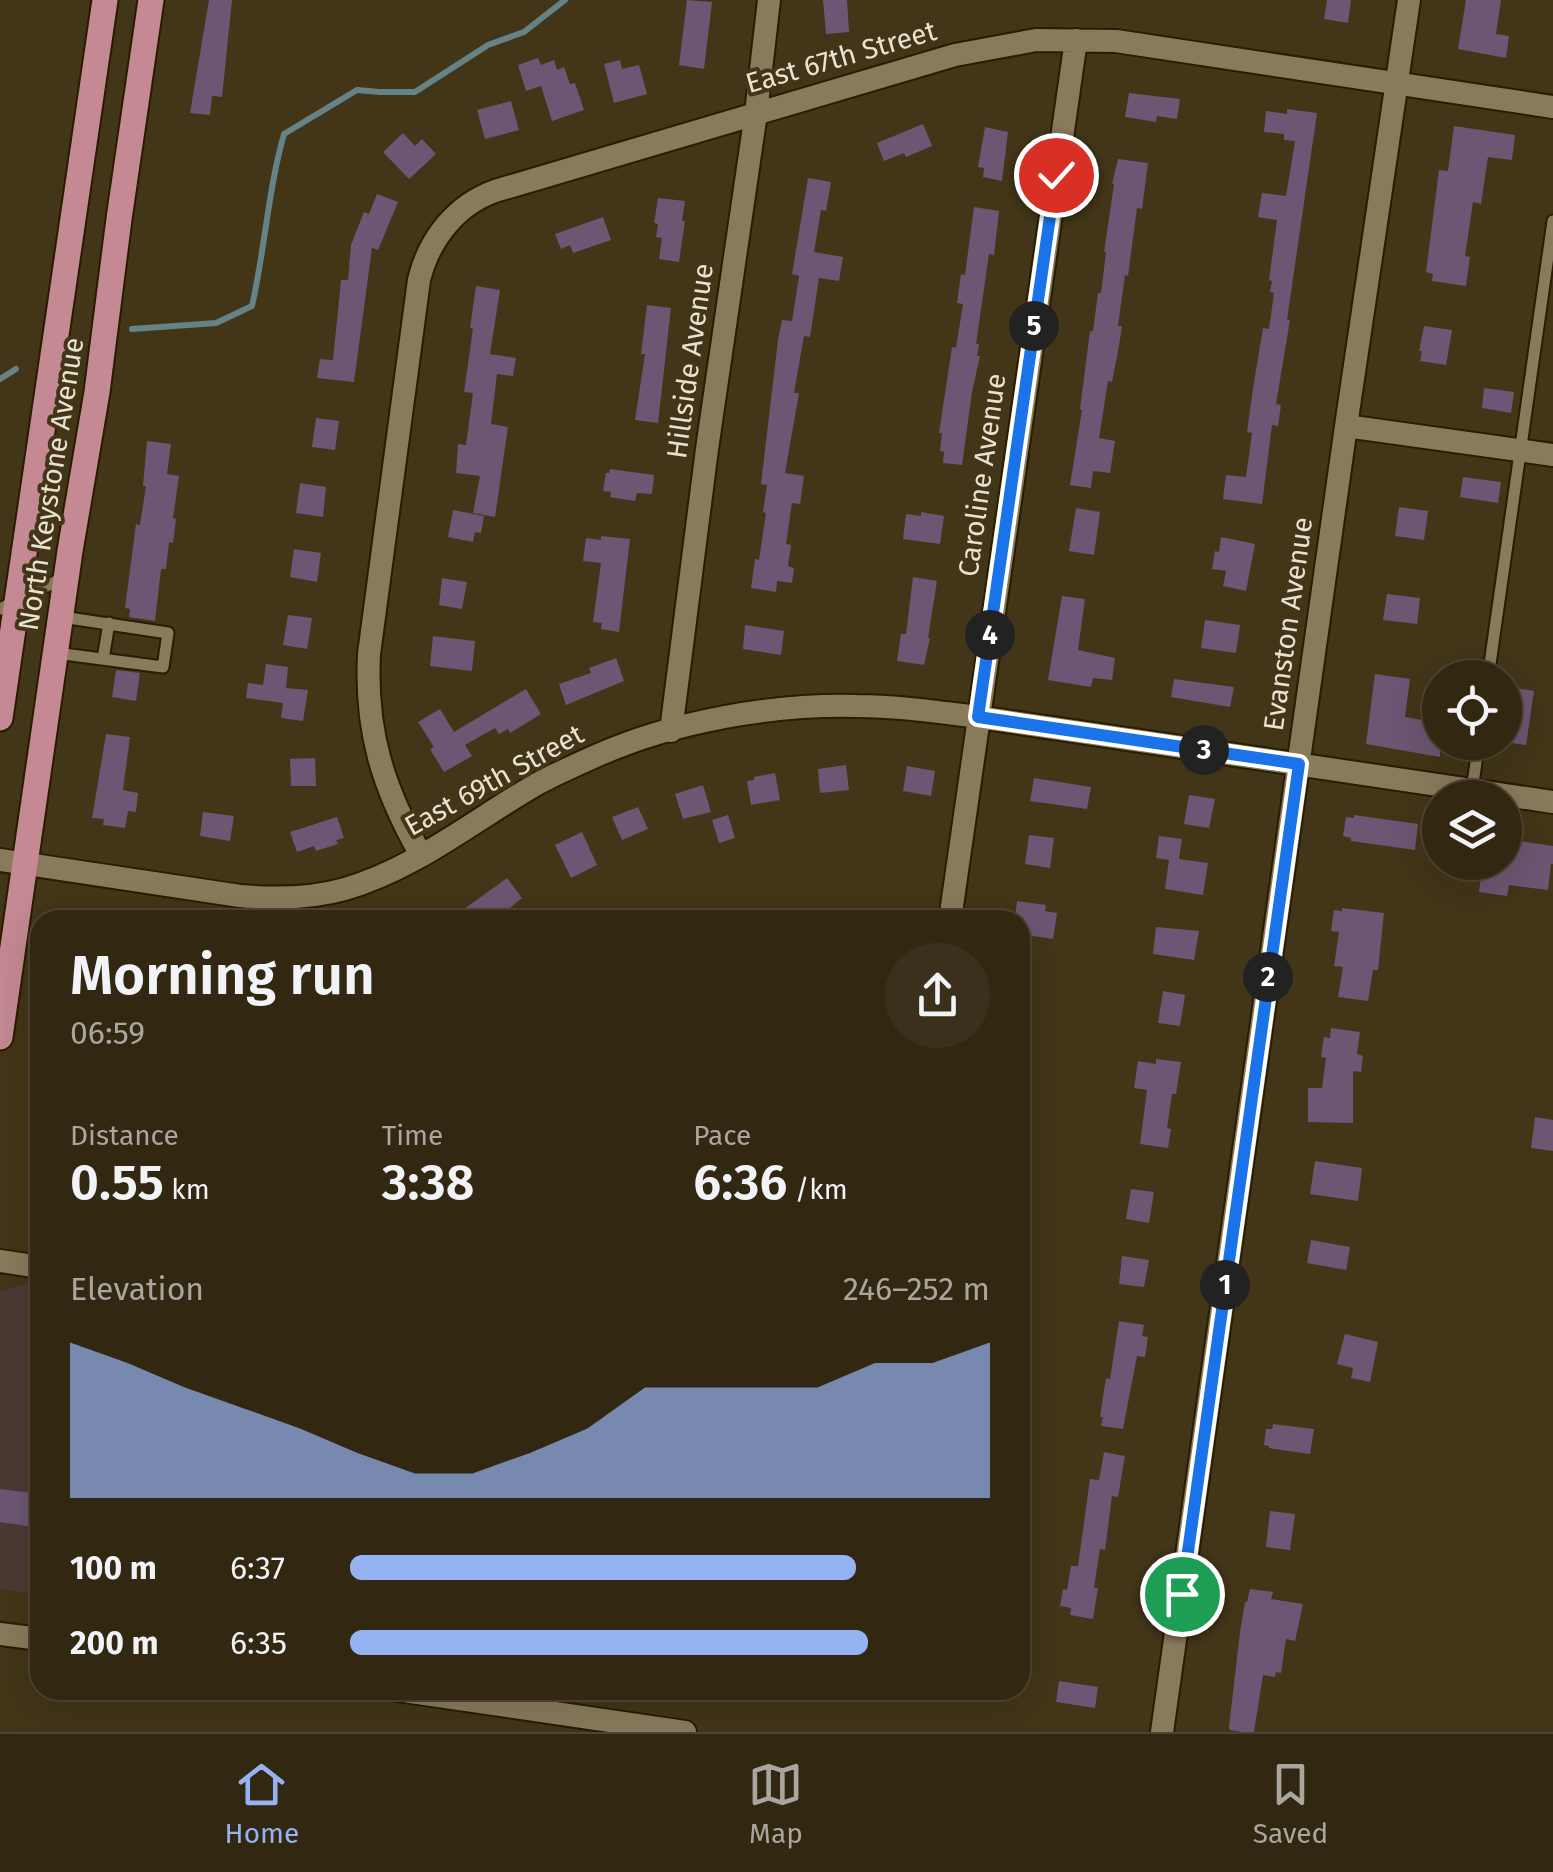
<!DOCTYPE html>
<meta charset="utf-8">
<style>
:root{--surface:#322812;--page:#3a301b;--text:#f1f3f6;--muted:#a8a69f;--line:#4d4432;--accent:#95b2f1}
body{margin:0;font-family:"Fira Sans",sans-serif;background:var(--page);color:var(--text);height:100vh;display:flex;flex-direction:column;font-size:38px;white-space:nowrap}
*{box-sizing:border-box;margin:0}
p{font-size:32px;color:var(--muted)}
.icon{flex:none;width:55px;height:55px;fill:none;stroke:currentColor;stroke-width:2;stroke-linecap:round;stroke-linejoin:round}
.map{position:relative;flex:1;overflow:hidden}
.side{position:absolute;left:30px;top:910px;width:1000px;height:790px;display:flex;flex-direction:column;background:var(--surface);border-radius:30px;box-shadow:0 10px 40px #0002,0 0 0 2px var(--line)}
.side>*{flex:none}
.tools{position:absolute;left:1422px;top:660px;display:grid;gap:20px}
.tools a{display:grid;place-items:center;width:100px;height:100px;border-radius:50%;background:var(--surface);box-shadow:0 10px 40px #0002,0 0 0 2px var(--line);font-size:50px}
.pin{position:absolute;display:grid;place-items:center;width:85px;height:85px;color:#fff;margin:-42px;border:5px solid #fff;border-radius:50%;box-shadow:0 2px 10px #0007}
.km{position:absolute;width:50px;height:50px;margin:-25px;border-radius:50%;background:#222;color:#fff;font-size:28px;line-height:50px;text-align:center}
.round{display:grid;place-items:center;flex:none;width:105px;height:105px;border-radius:52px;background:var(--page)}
.head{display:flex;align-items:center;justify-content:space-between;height:170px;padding:0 40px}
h1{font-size:55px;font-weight:600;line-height:75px}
.figures{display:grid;grid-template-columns:repeat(3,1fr);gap:15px;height:170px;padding:10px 40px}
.figures div{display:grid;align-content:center}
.figures b{font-size:50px;font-weight:600}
.figures small{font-size:28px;font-weight:400}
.figures p{font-size:28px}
.chart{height:280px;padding:20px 40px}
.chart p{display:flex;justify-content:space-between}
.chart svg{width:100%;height:180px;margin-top:10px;fill:var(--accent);opacity:.7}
ul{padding:0 40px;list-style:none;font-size:32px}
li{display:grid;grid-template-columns:160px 120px 1fr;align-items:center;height:75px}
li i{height:25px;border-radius:12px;background:var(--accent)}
.dock{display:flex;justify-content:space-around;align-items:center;height:140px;border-top:2px solid var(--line);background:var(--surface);font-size:28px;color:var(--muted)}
.dock a{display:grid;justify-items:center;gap:5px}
.dock .active{color:var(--accent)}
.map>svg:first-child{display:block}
.commercial{fill:#4d3934}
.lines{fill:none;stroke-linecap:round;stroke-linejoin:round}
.stream{stroke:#658286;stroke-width:6}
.building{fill:#6c5673}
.lane-casing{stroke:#281c01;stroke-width:15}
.street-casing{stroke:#281c01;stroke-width:26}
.primary-casing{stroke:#281c01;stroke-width:29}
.lane{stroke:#897a5c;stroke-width:11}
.street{stroke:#897a5c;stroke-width:22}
.primary{stroke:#c48992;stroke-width:25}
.route-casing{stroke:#fff;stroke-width:20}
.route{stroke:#1a73e8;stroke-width:12}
.labels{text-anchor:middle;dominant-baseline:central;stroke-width:8;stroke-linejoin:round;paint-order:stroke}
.street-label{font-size:28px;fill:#e9e1d1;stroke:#423518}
</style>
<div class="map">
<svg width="1553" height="1732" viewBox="0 0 1553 1732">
<rect width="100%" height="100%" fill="#423518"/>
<path class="commercial" d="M 30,1282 L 40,1283 L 40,1595 L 0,1589 L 0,1292 Z"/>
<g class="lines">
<path class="stream" d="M 132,329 L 216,323 L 252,306 C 265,249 268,190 284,134 L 357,90 L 380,92 L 415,92 L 488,45 L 524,32 L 565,0
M 0,379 L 16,369"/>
</g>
<path class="building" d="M 209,0 L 232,0 L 222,97 L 212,96 L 210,115 L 190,113 Z
M 687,0 L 712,2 L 704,69 L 679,65 Z
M 823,0 L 847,0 L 849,32 L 826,34 Z
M 1327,0 L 1351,0 L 1348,23 L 1324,19 Z
M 1466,0 L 1501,0 L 1496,34 L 1509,36 L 1506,58 L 1458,49 Z
M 538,58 L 541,65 L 554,60 L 557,70 L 564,67 L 570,84 L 575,83 L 584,110 L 552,121 L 541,86 L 526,91 L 518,65 Z
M 620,60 L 622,69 L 639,65 L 647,94 L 614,103 L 604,64 Z
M 1129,93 L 1180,99 L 1177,119 L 1157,116 L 1156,122 L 1125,117 Z
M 511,101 L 519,130 L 485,139 L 477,110 Z
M 1287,109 L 1317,113 L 1287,320 L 1290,320 L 1276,404 L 1281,405 L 1278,426 L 1272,425 L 1262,504 L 1223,499 L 1226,475 L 1246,477 L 1252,433 L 1247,432 L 1253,388 L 1263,328 L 1269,329 L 1274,293 L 1270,292 L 1272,281 L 1269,280 L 1277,220 L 1258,217 L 1262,193 L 1286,196 L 1295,141 L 1284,140 L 1284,134 L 1264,132 L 1266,111 L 1287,114 Z
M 923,124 L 932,146 L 906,157 L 904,153 L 884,161 L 877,143 Z
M 1454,126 L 1515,135 L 1512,160 L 1488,157 L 1481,204 L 1473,202 L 1465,256 L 1470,257 L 1466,286 L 1432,281 L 1433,274 L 1426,272 L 1439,170 L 1448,171 Z
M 985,127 L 1008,132 L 1002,181 L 983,177 L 984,168 L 978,167 Z
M 403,133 L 415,146 L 422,139 L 436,154 L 409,179 L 383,152 Z
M 1118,159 L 1148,163 L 1142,209 L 1137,208 L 1128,276 L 1125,275 L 1118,326 L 1122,326 L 1119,346 L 1112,382 L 1108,381 L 1099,438 L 1115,441 L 1110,473 L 1093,471 L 1091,488 L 1070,485 L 1082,410 L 1080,409 L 1090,331 L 1093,331 L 1098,293 L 1101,293 L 1106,252 L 1104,252 L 1114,184 L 1112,184 Z
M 808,178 L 831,182 L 826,211 L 821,210 L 814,252 L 843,257 L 839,281 L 819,278 L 810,337 L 804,336 L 794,393 L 799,393 L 785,473 L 804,476 L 800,504 L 792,503 L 786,544 L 791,545 L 788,566 L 794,568 L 792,583 L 777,581 L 776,592 L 751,588 L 755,559 L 759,560 L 766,513 L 763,512 L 767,485 L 761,484 L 778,340 L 782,320 L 792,321 L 799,276 L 792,274 Z
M 377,194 L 398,202 L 378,250 L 372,248 L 354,382 L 317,378 L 320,359 L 333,360 L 341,280 L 348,280 L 351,245 L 364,212 L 369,214 Z
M 658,198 L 685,201 L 682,221 L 685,221 L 679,262 L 659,259 L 662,238 L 656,237 L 658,224 L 654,223 Z
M 974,207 L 999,211 L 994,255 L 989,254 L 976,344 L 979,344 L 977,356 L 980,356 L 972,392 L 962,465 L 943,463 L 944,452 L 940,451 L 942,433 L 939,433 L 952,347 L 956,348 L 963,304 L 957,303 L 961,274 L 965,275 Z
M 603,217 L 611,240 L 573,253 L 570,245 L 561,249 L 555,234 Z
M 476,286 L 500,290 L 490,354 L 516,358 L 513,376 L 497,374 L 491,424 L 508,427 L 495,517 L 473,513 L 480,476 L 456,473 L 458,444 L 466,445 L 473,393 L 464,392 L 473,329 L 470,328 Z
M 647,305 L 671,308 L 658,423 L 635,420 L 645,354 L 641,354 Z
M 1424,326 L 1452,330 L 1446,365 L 1420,361 L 1422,351 L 1419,351 Z
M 1484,388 L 1514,392 L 1511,413 L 1482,408 Z
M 316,418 L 339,421 L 335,450 L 312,447 Z
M 147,441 L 171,444 L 167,474 L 179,476 L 173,518 L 176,519 L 173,543 L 169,542 L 166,569 L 161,569 L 155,621 L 129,617 L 130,609 L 125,608 L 136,524 L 140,525 L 146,486 L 143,486 Z
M 610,469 L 654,475 L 652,494 L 637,493 L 635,501 L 610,497 L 611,492 L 603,491 L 606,473 L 609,473 Z
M 1463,477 L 1501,482 L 1498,503 L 1460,497 Z
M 300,483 L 326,487 L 323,517 L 296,513 Z
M 1399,507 L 1428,511 L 1424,540 L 1395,536 Z
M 1076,508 L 1100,512 L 1094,555 L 1069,551 Z
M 453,510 L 484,516 L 481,533 L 475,532 L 473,542 L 448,537 Z
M 921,512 L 944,516 L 940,544 L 903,539 L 906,514 L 921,516 Z
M 601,536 L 630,539 L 619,632 L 601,629 L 602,623 L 593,622 L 601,563 L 583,561 L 586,538 L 601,540 Z
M 1221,537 L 1255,544 L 1246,591 L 1223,586 L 1226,571 L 1212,569 L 1215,551 L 1219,552 Z
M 294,549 L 321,553 L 317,582 L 290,577 Z
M 913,577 L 937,581 L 928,638 L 930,638 L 924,665 L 897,661 L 901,634 L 906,634 Z
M 442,578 L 467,582 L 462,609 L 439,605 Z
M 1387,594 L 1420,598 L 1417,624 L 1383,620 Z
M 1062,596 L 1085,599 L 1078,650 L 1115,658 L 1112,680 L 1093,678 L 1091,687 L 1048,680 Z
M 288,615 L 312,618 L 307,649 L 283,645 Z
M 1205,620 L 1240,625 L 1236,653 L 1201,648 Z
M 745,625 L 784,631 L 781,655 L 743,649 Z
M 433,636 L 475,641 L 472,671 L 430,666 Z
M 616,658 L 624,681 L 566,705 L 559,684 L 591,673 L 589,668 Z
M 266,664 L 288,667 L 286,688 L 308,690 L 303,721 L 281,718 L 283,703 L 246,698 L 248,683 L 263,685 Z
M 116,670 L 140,673 L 136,701 L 112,697 Z
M 1375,674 L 1410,679 L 1405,717 L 1440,723 L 1440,757 L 1366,744 Z
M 1174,679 L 1234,687 L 1230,707 L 1171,697 Z
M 1510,687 L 1534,691 L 1526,745 L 1505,742 L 1505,702 L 1507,703 Z
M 526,689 L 541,714 L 510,733 L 508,729 L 499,734 L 495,728 L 465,745 L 472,756 L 444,772 L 430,749 L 434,747 L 418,722 L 440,709 L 454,732 Z
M 106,734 L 130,737 L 123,790 L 138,793 L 136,812 L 128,811 L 125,828 L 103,825 L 104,819 L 92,818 Z
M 315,758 L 316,786 L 291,786 L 290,759 Z
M 846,765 L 849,790 L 820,793 L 818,769 Z
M 907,766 L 935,771 L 931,796 L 903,791 Z
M 775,773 L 780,800 L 751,805 L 747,781 L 754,780 L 754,777 Z
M 1034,778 L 1091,787 L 1087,809 L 1030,801 Z
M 703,785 L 711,812 L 683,819 L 675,794 Z
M 1189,795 L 1215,799 L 1209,828 L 1184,824 Z
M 638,807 L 648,829 L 622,840 L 612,817 Z
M 203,812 L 234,816 L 230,841 L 200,836 Z
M 728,815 L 735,838 L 719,843 L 712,820 Z
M 1354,815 L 1418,824 L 1415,850 L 1351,841 L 1351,838 L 1343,836 L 1346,817 L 1354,818 Z
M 337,817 L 344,838 L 336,840 L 338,844 L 316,851 L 314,846 L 297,852 L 290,832 Z
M 582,832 L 597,865 L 571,878 L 555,845 Z
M 1029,835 L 1054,838 L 1050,868 L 1025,864 Z
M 1159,836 L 1182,839 L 1179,859 L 1208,863 L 1203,895 L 1165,889 L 1169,860 L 1156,858 Z
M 1505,839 L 1553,846 L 1553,864 L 1551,864 L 1548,890 L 1509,885 L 1507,896 L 1479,892 L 1483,862 L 1505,862 Z
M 507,878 L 522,898 L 495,920 L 449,920 Z
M 1017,901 L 1046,905 L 1045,911 L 1057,913 L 1053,939 L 1020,934 L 1020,920 L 1015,920 Z
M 1342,908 L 1384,913 L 1378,970 L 1373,970 L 1368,1001 L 1338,997 L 1343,967 L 1334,966 L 1339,932 L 1331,931 L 1334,910 L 1342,911 Z
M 1156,927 L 1199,931 L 1194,960 L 1153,954 Z
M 1163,991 L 1185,995 L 1180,1026 L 1158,1023 Z
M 1331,1028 L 1360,1032 L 1357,1054 L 1363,1056 L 1361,1072 L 1353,1071 L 1353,1123 L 1308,1122 L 1308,1088 L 1322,1088 L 1326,1058 L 1321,1057 L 1324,1037 L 1330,1038 Z
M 1156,1059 L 1181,1062 L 1176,1094 L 1172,1094 L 1167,1128 L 1171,1129 L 1168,1148 L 1140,1144 L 1147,1090 L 1134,1088 L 1138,1061 L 1156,1064 Z
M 1535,1117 L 1553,1120 L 1553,1151 L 1531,1148 Z
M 1315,1161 L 1362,1168 L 1358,1201 L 1310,1194 Z
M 1131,1189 L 1154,1192 L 1149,1223 L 1126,1219 Z
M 1311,1240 L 1350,1247 L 1346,1270 L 1307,1263 Z
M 1122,1256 L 1149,1260 L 1144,1287 L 1119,1284 Z
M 1119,1321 L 1144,1325 L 1142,1336 L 1148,1337 L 1145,1357 L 1137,1356 L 1123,1429 L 1101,1426 L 1103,1417 L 1100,1417 L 1106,1378 L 1110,1379 Z
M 1345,1334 L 1378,1342 L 1370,1382 L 1351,1378 L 1353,1368 L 1337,1364 Z
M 1273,1424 L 1314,1429 L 1310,1454 L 1269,1448 L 1269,1446 L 1264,1445 L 1266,1429 L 1272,1429 Z
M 1104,1452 L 1125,1456 L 1118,1497 L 1112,1496 L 1105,1550 L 1100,1549 L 1094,1588 L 1098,1588 L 1093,1619 L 1070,1615 L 1071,1608 L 1060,1606 L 1063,1589 L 1067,1590 L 1071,1566 L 1078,1566 L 1090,1479 L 1099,1480 Z
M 0,1489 L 40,1494 L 40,1528 L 0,1522 Z
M 1270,1511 L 1295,1514 L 1290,1550 L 1266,1547 Z
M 1250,1589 L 1273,1592 L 1271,1599 L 1303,1604 L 1295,1641 L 1286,1639 L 1281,1673 L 1276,1672 L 1275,1677 L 1263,1675 L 1254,1732 L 1241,1732 L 1230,1730 L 1229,1727 L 1240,1632 L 1245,1602 L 1247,1602 Z
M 1059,1681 L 1098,1687 L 1095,1708 L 1056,1702 Z"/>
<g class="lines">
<g class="lane-casing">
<path id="lane" d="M 0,609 L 63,578
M 56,653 L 163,667 L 168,633 L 62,617
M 103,659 L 109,623
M 1488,678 L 1553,221
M 1472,790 L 1479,742"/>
</g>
<g class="street-casing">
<path id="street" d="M 1346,426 L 1553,455
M 671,731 L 707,449 L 756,113 L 769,0
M 421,855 C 383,788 365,731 369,654 L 419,280 C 429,239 456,205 495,191 L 955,55 L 1036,40 L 1116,41 L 1553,107
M 0,860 L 240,896 C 275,899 310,899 345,889 C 415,869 474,820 537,784 C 557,773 578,764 598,755 C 676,721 772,704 857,706 C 898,706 937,712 978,717 L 1553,802
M 950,920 L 1076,40
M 0,1261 L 40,1267
M 0,1634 L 40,1639
M 397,1690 L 685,1732
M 1162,1732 L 1346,426 L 1409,0"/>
</g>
<g class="primary-casing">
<path id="primary" d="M 0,718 L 105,0
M 0,1037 L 70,551 L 97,392 L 119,219 L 151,0"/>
</g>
<use href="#lane" class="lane"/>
<use href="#street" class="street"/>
<use href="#primary" class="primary"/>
</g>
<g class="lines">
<g class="route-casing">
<path id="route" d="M 1056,175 L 978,717 L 1299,764 L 1182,1594"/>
</g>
<use href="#route" class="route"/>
</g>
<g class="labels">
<g class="street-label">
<text transform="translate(841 57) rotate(-16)">East 67th Street</text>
<text transform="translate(690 361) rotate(-82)">Hillside Avenue</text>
<text transform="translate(982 475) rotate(-82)">Caroline Avenue</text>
<text transform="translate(51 484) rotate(-81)">North Keystone Avenue</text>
<text transform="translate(1288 624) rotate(-82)">Evanston Avenue</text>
<text transform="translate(494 780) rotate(-29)">East 69th Street</text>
</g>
</g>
</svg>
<div class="tools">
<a><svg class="icon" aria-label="locate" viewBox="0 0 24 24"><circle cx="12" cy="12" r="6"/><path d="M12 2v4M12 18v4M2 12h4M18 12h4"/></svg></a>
<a><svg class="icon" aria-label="layers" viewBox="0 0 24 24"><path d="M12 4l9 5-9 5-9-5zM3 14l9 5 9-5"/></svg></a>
</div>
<div class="pin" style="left:1182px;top:1594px;background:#1e9e55"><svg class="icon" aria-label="arrive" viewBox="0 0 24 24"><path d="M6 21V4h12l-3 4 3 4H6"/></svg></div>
<div class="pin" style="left:1056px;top:175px;background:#d93025"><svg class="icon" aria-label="check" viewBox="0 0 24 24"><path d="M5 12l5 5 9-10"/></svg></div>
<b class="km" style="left:1225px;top:1285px">1</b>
<b class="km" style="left:1268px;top:977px">2</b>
<b class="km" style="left:1204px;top:750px">3</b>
<b class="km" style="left:990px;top:635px">4</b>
<b class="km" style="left:1034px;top:326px">5</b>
<section class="side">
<div class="head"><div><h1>Morning run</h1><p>06:59</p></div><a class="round"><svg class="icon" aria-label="share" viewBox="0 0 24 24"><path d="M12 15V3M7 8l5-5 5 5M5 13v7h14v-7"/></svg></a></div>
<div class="figures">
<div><p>Distance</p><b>0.55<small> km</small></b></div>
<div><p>Time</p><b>3:38</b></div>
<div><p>Pace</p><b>6:36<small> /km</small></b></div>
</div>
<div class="chart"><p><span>Elevation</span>246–252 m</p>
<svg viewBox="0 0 160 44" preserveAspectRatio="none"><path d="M0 44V6L10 11L20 17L30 22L40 27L50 33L60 38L70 38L80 33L90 27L100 17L110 17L120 17L130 17L140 11L150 11L160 6V44z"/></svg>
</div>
<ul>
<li><b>100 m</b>6:37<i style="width:79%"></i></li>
<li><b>200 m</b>6:35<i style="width:81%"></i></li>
</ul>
</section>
</div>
<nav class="dock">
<a class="active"><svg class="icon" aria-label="home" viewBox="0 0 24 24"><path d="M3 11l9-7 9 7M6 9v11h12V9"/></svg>Home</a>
<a><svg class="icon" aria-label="map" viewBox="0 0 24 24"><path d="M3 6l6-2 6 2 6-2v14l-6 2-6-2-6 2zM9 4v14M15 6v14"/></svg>Map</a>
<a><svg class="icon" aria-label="saved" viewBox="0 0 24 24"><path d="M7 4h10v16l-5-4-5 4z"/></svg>Saved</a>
</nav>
